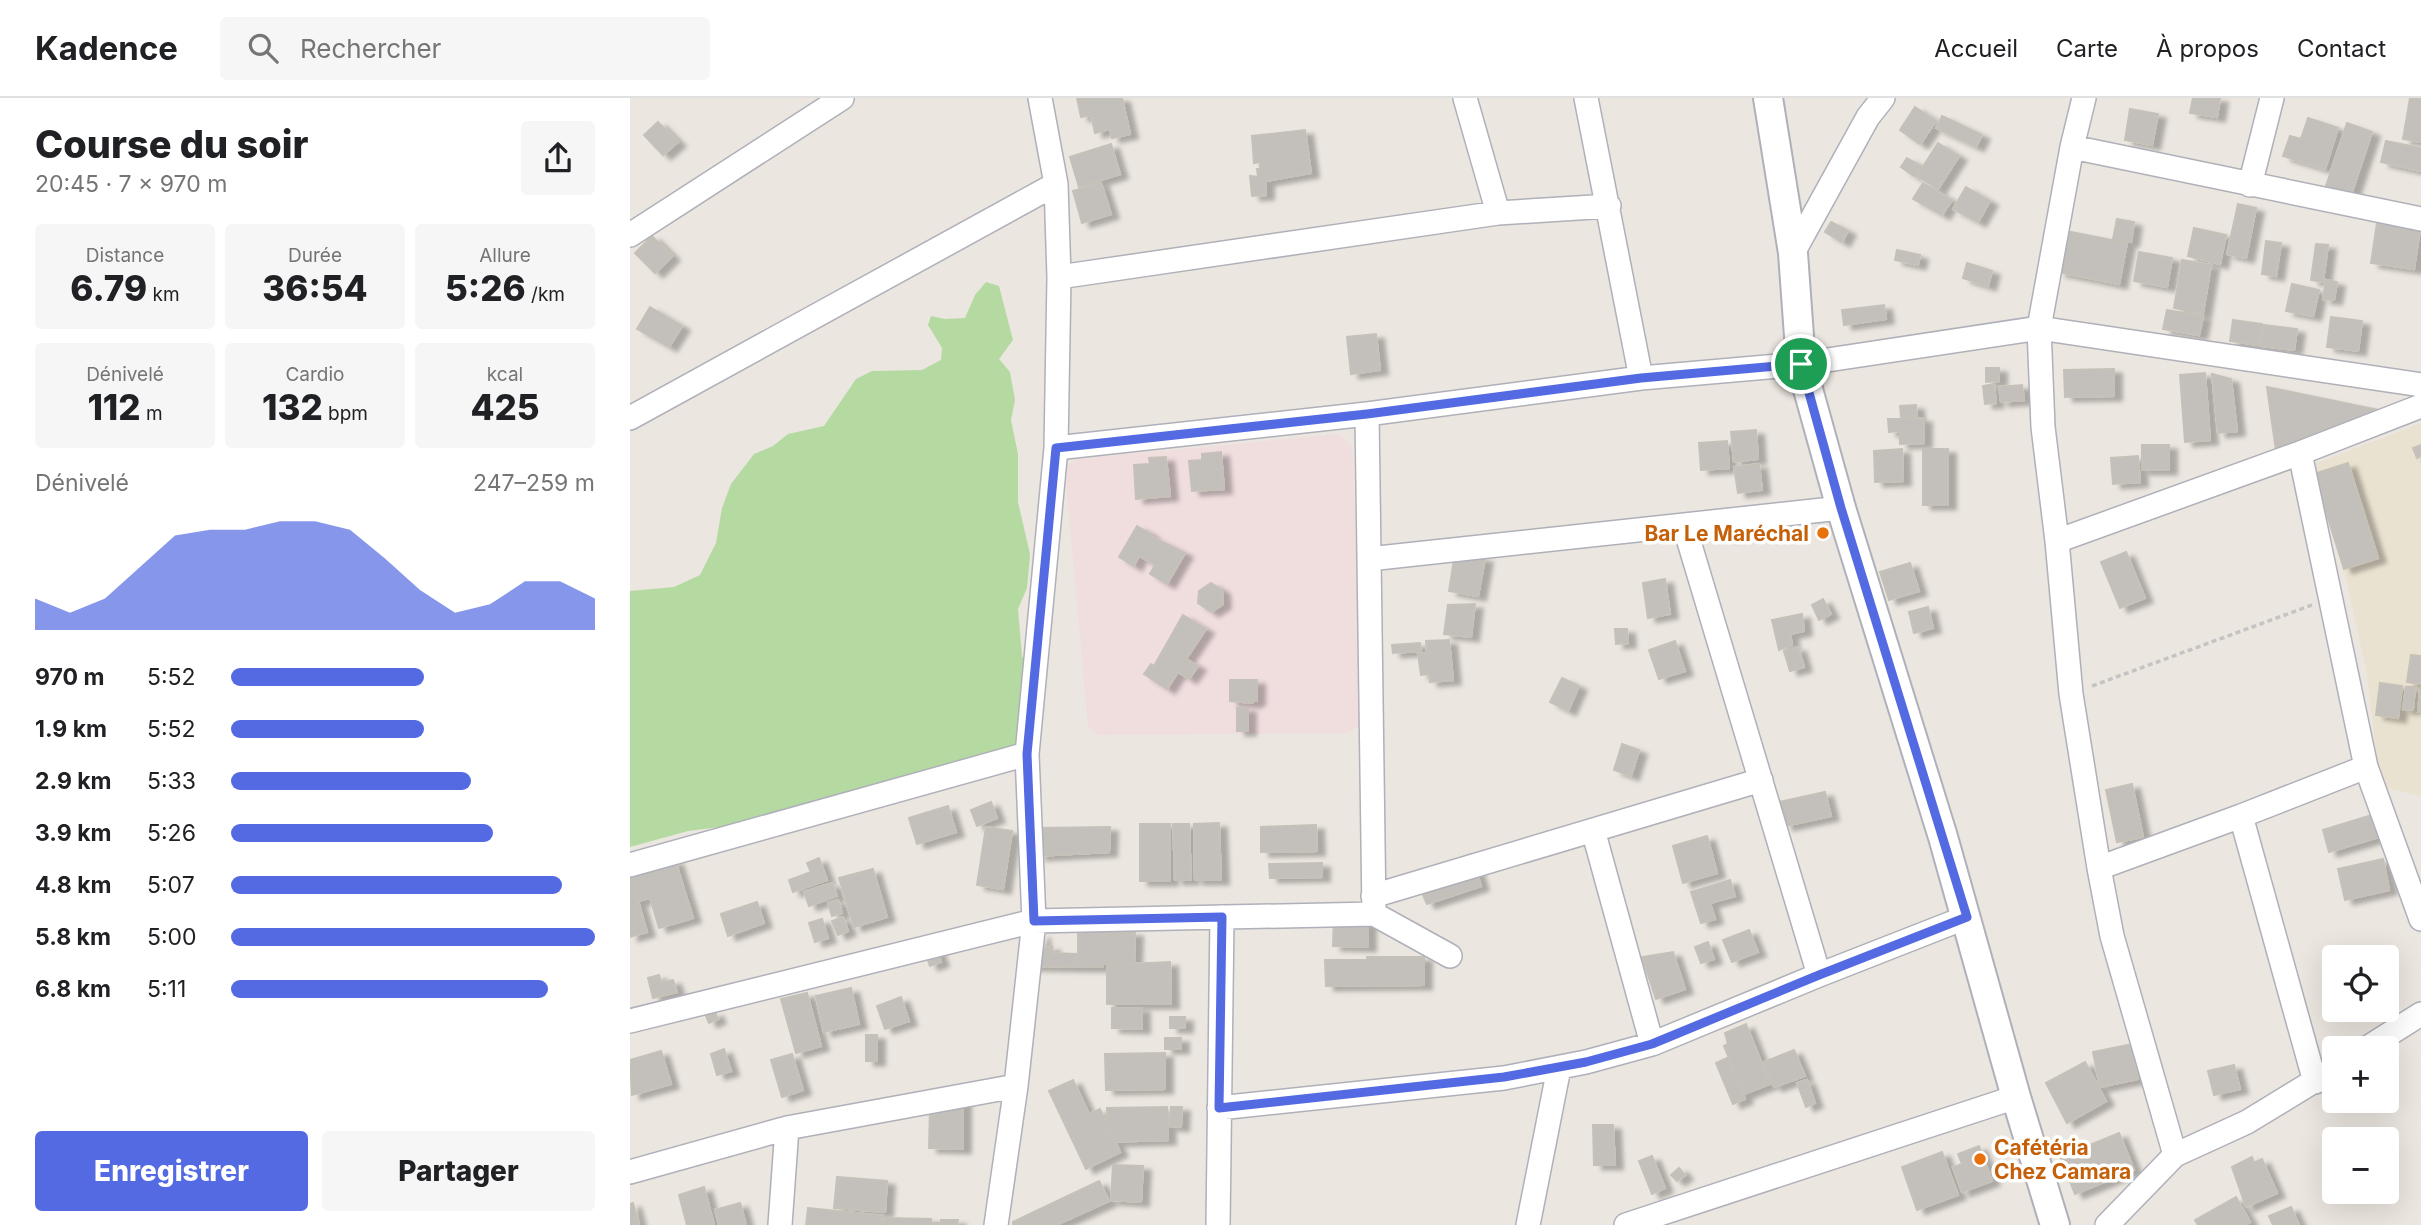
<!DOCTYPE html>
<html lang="fr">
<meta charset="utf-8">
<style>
:root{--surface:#fff;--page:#f6f6f6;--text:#202124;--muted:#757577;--line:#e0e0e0;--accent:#536ae3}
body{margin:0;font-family:Inter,sans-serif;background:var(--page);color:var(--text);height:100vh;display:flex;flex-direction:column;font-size:26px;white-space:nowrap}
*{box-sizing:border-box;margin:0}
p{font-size:23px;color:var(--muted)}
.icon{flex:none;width:38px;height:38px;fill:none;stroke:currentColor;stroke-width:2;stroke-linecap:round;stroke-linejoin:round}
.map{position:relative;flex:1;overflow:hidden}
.sheet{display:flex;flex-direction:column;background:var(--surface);width:630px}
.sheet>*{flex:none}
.fabs{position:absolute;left:1692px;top:847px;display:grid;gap:14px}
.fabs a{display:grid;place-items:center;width:77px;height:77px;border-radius:7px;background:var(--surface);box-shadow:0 7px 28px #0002;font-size:35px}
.pin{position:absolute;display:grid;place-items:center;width:60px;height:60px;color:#fff;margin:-30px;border:4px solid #fff;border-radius:50%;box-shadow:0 2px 7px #0007}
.round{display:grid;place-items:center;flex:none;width:74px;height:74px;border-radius:7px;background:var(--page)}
.summary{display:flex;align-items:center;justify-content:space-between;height:119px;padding:0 35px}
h1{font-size:38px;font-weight:800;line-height:52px}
.figures{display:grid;grid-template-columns:repeat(3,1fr);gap:10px;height:119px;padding:7px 35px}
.figures div{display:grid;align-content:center;border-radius:7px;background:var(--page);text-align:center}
.figures b{font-size:35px;font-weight:800}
.figures small{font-size:19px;font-weight:400}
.figures p{font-size:19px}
.chart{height:196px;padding:14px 35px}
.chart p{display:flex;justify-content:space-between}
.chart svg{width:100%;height:126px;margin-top:7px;fill:var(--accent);opacity:.7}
.cta{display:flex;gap:14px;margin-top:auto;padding:14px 35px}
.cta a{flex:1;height:80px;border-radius:7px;background:var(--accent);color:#fff;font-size:28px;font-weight:800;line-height:80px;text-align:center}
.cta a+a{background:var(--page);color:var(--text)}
ul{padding:0 35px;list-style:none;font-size:23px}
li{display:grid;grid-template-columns:112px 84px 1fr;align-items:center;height:52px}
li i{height:18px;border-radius:9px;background:var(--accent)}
header{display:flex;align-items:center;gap:42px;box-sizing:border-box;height:98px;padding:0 35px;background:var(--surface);border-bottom:2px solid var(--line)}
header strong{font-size:33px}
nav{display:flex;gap:38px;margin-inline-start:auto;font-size:24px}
.search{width:490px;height:63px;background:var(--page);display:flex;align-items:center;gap:18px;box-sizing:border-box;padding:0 24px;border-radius:7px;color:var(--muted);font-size:26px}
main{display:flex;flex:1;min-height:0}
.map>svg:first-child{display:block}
.education{fill:#eae2d0}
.medical{fill:#f0ddde}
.green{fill:#b4daa2}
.building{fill:#c3c0bb;stroke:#c6c1b8;stroke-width:2;filter:url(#shadow)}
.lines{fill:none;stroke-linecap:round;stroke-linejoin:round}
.minor-casing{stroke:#afb0b9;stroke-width:26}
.tertiary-casing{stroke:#afb0b9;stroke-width:32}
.path{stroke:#c4c4c4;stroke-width:3.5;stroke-dasharray:5 3.5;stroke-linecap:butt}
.minor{stroke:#fff;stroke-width:23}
.tertiary{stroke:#fff;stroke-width:28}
.route-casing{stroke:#fff;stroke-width:14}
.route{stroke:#536ae3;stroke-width:9}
.food-dot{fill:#e8710a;stroke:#fff;stroke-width:2.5}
.labels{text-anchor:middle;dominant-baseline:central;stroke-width:7;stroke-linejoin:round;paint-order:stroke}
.food-label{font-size:21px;font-weight:bold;fill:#c56008;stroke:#fff;text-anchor:end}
</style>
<header>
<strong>Kadence</strong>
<div class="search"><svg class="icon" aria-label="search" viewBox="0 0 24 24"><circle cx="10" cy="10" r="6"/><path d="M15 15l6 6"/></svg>Rechercher</div>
<nav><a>Accueil</a><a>Carte</a><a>À propos</a><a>Contact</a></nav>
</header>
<main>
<section class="sheet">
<div class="summary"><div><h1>Course du soir</h1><p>20:45 · 7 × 970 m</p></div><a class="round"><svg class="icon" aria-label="share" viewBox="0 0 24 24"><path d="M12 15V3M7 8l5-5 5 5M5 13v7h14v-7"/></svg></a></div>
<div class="figures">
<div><p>Distance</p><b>6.79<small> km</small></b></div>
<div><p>Durée</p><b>36:54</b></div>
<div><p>Allure</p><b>5:26<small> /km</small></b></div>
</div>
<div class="figures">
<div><p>Dénivelé</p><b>112<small> m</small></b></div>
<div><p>Cardio</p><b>132<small> bpm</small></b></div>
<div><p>kcal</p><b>425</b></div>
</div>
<div class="chart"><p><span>Dénivelé</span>247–259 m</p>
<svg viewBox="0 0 160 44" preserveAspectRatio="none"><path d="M0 44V33L10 38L20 33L30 22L40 11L50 9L60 9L70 6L80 6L90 9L100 19L110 30L120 38L130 35L140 27L150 27L160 33V44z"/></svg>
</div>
<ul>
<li><b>970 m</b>5:52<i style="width:53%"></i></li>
<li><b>1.9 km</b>5:52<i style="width:53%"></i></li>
<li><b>2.9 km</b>5:33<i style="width:66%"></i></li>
<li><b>3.9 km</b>5:26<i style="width:72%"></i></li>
<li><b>4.8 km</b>5:07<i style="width:91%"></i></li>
<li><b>5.8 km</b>5:00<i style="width:100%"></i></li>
<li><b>6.8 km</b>5:11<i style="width:87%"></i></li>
</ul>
<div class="cta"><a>Enregistrer</a><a>Partager</a></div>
</section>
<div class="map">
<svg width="1791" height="1127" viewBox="0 0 1791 1127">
<defs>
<filter id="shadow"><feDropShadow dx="8" dy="4.5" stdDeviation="2" flood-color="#0004"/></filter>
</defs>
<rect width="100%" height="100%" fill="#ebe6df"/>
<path class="education" d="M 1791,325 L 1791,698 L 1750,689 L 1737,576 L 1714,471 L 1682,367 Z"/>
<path class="medical" d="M 709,336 L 722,349 L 732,626 L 718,635 L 467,637 L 458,628 L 435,370 L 447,361 Z"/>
<path class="green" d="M 356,184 L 369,188 L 383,242 L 369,261 L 380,274 L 385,302 L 381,322 L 388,356 L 388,404 L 400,456 L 397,490 L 388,511 L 392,558 L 401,581 L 387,644 L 368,657 L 324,663 L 226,700 L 196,699 L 166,711 L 105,727 L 58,733 L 0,749 L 0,493 L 44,489 L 70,477 L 86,445 L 92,410 L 101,386 L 124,356 L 143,348 L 158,336 L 194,328 L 226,281 L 242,273 L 292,272 L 311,262 L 312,250 L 298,227 L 301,218 L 315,221 L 335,220 L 345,197 Z"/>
<path class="building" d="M 447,0 L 492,0 L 500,36 L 482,40 L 480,31 L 465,35 L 461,17 L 451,19 Z
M 1563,0 L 1590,0 L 1587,19 L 1560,15 Z
M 1780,0 L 1791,0 L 1791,44 L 1773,41 Z
M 1285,9 L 1306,23 L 1290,46 L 1270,32 Z
M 1500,11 L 1528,16 L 1522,47 L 1495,42 Z
M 1312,18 L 1352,37 L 1346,49 L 1306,30 Z
M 1678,20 L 1708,30 L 1695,71 L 1653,58 L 1660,38 L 1671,41 Z
M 28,24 L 48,44 L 33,57 L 14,37 Z
M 1717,25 L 1742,34 L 1719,103 L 1694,94 Z
M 675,32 L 681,75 L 636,83 L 636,97 L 622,98 L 620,78 L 628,79 L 627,71 L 630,71 L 630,64 L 624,65 L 622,38 Z
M 1756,43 L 1791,50 L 1791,73 L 1751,64 Z
M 1308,45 L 1329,58 L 1308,91 L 1287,78 Z
M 481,46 L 490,76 L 449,89 L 440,59 Z
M 1277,60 L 1291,68 L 1284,78 L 1271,69 Z
M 471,85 L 481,116 L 452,125 L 443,93 Z
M 1293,85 L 1322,102 L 1312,117 L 1283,101 Z
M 1336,89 L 1360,103 L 1348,124 L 1323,111 Z
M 1608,106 L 1626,110 L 1616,160 L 1597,156 Z
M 1487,121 L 1504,124 L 1501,144 L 1483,141 Z
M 1201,124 L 1218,133 L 1212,144 L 1195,134 Z
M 1747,125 L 1790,131 L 1784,171 L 1741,165 Z
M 1564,130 L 1596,137 L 1590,166 L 1558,158 Z
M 1436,133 L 1497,145 L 1489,186 L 1428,174 Z
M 22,138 L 42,158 L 25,175 L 5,155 Z
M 1636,143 L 1651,145 L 1646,178 L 1632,176 Z
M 1686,146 L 1698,147 L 1693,184 L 1681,182 Z
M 1267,152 L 1290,157 L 1288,167 L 1265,162 Z
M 1509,154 L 1542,160 L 1537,189 L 1504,183 Z
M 1552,162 L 1581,167 L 1573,215 L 1544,210 Z
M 1337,165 L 1362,173 L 1358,188 L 1333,180 Z
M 1696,182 L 1707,184 L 1704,202 L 1693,201 Z
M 1662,186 L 1689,192 L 1683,218 L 1656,213 Z
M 1254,207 L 1256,221 L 1214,227 L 1212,212 Z
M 20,209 L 52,228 L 39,249 L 7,231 Z
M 1537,212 L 1573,218 L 1569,237 L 1533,231 Z
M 1701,219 L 1732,223 L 1728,253 L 1697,249 Z
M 1603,222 L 1632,226 L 1629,247 L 1600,243 Z
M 1634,227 L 1667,231 L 1664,252 L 1631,248 Z
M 746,236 L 750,272 L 721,276 L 717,239 Z
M 1356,270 L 1369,270 L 1369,283 L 1356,284 Z
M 1484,271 L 1484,298 L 1435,299 L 1434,272 Z
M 1575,275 L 1580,342 L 1555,344 L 1550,277 Z
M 1582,276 L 1601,281 L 1607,333 L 1588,335 Z
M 1364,286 L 1366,305 L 1355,306 L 1353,288 Z
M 1392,287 L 1394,302 L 1371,304 L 1369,289 Z
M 1637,289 L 1754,313 L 1647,360 Z
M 1286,307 L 1287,318 L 1271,319 L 1270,308 Z
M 1294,320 L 1294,345 L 1270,346 L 1270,333 L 1259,334 L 1258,321 Z
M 1126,332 L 1128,361 L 1104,364 L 1101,334 Z
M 1097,343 L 1099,370 L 1071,372 L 1069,345 Z
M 1512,347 L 1539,347 L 1539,372 L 1512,372 Z
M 1791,347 L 1791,358 L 1787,360 L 1783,350 Z
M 1272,351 L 1273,383 L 1245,384 L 1244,353 Z
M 1293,351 L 1318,351 L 1318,407 L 1293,407 Z
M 591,354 L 594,391 L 562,393 L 559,363 L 572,362 L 572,356 Z
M 1508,358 L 1510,384 L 1483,386 L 1481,360 Z
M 536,359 L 540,398 L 506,401 L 504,367 L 520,366 L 519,360 Z
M 1718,365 L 1748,460 L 1714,471 L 1684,376 Z
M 1129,366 L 1132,392 L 1108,395 L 1104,369 Z
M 1111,420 L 1114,437 L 1098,439 L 1096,422 Z
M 507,428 L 521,436 L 520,438 L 555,455 L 537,486 L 520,476 L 525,467 L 509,458 L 504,468 L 489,459 Z
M 1496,454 L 1515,500 L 1490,510 L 1471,464 Z
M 825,455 L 855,460 L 848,498 L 819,493 Z
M 1280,465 L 1289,493 L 1259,502 L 1250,474 Z
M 1035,481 L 1040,516 L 1018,520 L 1013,485 Z
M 581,485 L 592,492 L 593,506 L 581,514 L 568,505 L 569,493 Z
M 1193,501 L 1201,516 L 1189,522 L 1182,507 Z
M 845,506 L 841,539 L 814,536 L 818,507 Z
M 1298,509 L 1303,530 L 1284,535 L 1279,514 Z
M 1172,516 L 1174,533 L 1160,536 L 1162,547 L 1149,552 L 1142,522 Z
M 553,517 L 576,531 L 556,561 L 568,568 L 559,581 L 548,574 L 537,591 L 514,576 L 521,566 L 524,568 Z
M 985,531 L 997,531 L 998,545 L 986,546 Z
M 819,542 L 823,582 L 800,584 L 799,576 L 791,577 L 788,556 L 797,555 L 796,543 Z
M 1045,543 L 1055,573 L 1029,581 L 1019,552 Z
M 790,545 L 791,553 L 763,555 L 762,547 Z
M 1168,549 L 1174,569 L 1160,573 L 1154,553 Z
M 1781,557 L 1791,558 L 1791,586 L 1777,584 Z
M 932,580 L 949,588 L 938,613 L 920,604 Z
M 600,582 L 627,582 L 627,603 L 623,603 L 623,605 L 600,603 Z
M 1750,585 L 1772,588 L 1768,620 L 1746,617 Z
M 1776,589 L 1785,589 L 1783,612 L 1773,611 Z
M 1790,592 L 1791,592 L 1791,614 L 1788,614 Z
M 607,610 L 618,610 L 618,633 L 607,633 Z
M 992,646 L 1009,652 L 1001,678 L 984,672 Z
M 1502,686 L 1513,739 L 1487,744 L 1476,692 Z
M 1195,694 L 1201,718 L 1155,728 L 1149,704 Z
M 361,704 L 367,720 L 347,728 L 341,712 Z
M 318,708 L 326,734 L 287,746 L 279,720 Z
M 1745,716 L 1752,738 L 1699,754 L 1693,732 Z
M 589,725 L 591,782 L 565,782 L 564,726 Z
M 510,726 L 540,726 L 540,783 L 510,783 Z
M 543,726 L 559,726 L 561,782 L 545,782 Z
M 686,727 L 687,753 L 631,754 L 631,729 Z
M 356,729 L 382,733 L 373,791 L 347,787 Z
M 480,729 L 479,754 L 408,758 L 409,730 Z
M 1077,738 L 1087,775 L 1053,785 L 1043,748 Z
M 841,756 L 851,788 L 797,806 L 784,776 Z
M 189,760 L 197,782 L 163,794 L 159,782 L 181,774 L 177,765 Z
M 1753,761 L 1759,792 L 1715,802 L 1708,771 Z
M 45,762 L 63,820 L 29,830 L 20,800 L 8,803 L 17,834 L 0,839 L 0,776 Z
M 692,765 L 692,779 L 640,780 L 639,766 Z
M 243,771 L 257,819 L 224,829 L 209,780 Z
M 1100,782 L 1105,798 L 1080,805 L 1085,821 L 1071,825 L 1061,794 Z
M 202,785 L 207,798 L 179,808 L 174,794 Z
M 208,802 L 212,815 L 202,818 L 198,805 Z
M 127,804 L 134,825 L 98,838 L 91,816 Z
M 213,819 L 218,833 L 208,837 L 202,823 Z
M 704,819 L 738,819 L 738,849 L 703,848 Z
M 192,821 L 198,840 L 185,844 L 179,825 Z
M 448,821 L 474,821 L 473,869 L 448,869 Z
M 1119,832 L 1128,854 L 1102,864 L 1093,842 Z
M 505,834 L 504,865 L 475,866 L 475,835 Z
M 412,835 L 413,851 L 422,848 L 422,855 L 446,856 L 446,869 L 398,868 Z
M 1078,844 L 1084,861 L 1071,865 L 1065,849 Z
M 306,850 L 311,864 L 300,868 L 295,854 Z
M 1043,854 L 1055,891 L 1026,901 L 1012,859 Z
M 737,859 L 794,859 L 794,887 L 696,888 L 695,862 L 737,862 Z
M 540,864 L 541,906 L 477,906 L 477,867 Z
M 29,877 L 31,885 L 43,882 L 47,894 L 23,900 L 18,880 Z
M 221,890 L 229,926 L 194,934 L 186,898 Z
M 177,895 L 191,948 L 166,955 L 151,901 Z
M 271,899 L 279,923 L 255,931 L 247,908 Z
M 482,910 L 512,910 L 512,931 L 482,930 Z
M 85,914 L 88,921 L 79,925 L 76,918 Z
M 540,919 L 555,919 L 555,930 L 540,930 Z
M 1116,926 L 1140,986 L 1114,996 L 1094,948 L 1098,946 L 1095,935 Z
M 236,937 L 247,937 L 247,963 L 236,963 Z
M 535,940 L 551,940 L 551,951 L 535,951 Z
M 1503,946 L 1508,981 L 1470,989 L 1463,954 Z
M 94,951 L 101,973 L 87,977 L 81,956 Z
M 1164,952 L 1175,978 L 1144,989 L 1134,964 Z
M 31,953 L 41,986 L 2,997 L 0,962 Z
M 535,955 L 535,991 L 476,992 L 475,956 Z
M 162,956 L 173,992 L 152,999 L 141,962 Z
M 1097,960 L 1115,1001 L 1103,1006 L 1086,965 Z
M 1455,964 L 1476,1003 L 1437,1025 L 1416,985 Z
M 1604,967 L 1610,991 L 1584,997 L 1578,973 Z
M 443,982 L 459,1016 L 470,1011 L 490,1054 L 456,1071 L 419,993 Z
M 1177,982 L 1185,1005 L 1176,1009 L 1167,985 Z
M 333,999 L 333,1051 L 299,1050 L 300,1009 Z
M 537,1009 L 538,1042 L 478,1044 L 477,1010 Z
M 541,1009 L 552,1009 L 551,1029 L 540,1028 Z
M 963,1027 L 983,1027 L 985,1067 L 964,1067 Z
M 1489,1035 L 1504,1072 L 1445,1096 L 1430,1059 Z
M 1349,1048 L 1362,1083 L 1332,1094 L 1323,1069 L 1332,1066 L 1328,1056 Z
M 1312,1054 L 1328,1097 L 1287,1112 L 1272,1069 Z
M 1022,1058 L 1035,1090 L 1022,1096 L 1009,1063 Z
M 1622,1059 L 1624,1065 L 1632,1061 L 1647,1095 L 1616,1109 L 1602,1069 Z
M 483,1067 L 513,1068 L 511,1104 L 481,1102 Z
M 1049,1070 L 1055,1077 L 1047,1083 L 1041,1077 Z
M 207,1079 L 257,1083 L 255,1114 L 204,1110 Z
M 469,1083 L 479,1103 L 426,1127 L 383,1127 L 383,1124 Z
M 74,1089 L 84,1127 L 57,1127 L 49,1097 Z
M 1606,1099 L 1620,1124 L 1615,1127 L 1568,1127 L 1565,1122 Z
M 3,1105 L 9,1127 L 0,1127 L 0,1106 Z
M 110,1105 L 116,1127 L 89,1127 L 85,1112 Z
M 1661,1109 L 1669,1127 L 1643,1127 L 1639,1118 Z
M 178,1110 L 253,1118 L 252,1127 L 176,1127 Z
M 255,1120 L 301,1121 L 301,1125 L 311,1125 L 311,1122 L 328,1122 L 327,1127 L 255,1127 Z"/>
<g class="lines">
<g class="minor-casing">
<path id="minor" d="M 835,0 L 868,115
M 956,0 L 1011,280
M 1454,0 L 1442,49 L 1409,230 L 1413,329 L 1427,443 L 1441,596 L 1469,770 L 1482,838 L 1545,1057
M 1442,49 L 1791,121
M 1620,87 L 1642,0
M 0,137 L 212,0
M 1163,155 L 1238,19 L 1253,0
M 429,179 L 868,115 L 979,108
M 737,316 L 744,816
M 0,320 L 426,86
M 426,350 L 737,316 L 1011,280 L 1171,266 L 1409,230 L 1791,287
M 1670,355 L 1736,669 L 1791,821
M 1054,427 L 1189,877
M 1427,443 L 1670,355 L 1791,308
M 739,461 L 1211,410
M 1611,718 L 1685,984
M 963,732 L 1022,946
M 0,767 L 397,656
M 1469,770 L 1611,718 L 1736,669
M 743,798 L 1131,682
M 0,923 L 404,823 L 744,816 L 820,858
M 1737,950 L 1791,916
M 589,1010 L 874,980 L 956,964 L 1022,946 L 1189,877 L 1337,819
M 0,1074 L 157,1030 L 386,988
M 150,1127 L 157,1030
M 366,1127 L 386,988 L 404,823 L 397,656 L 426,350 L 429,179 L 426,86 L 410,0
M 588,1127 L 592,819
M 898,1127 L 929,970
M 996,1127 L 1386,999
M 1477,1127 L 1545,1057 L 1617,1024 L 1704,971"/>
</g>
<g class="tertiary-casing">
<path id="tertiary" d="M 1138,0 L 1163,155 L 1171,266 L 1211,410 L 1313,739 L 1386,999 L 1425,1127"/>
</g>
<path class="path" d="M 1462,588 L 1682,507"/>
<use href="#minor" class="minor"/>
<use href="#tertiary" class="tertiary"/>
</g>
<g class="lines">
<g class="route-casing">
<path id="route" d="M 1171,266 L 1211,410 L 1337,819 L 1189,877 L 1022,946 L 956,964 L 874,979 L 589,1010 L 592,819 L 404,823 L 397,656 L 426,350 L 737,316 L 1011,280 Z"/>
</g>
<use href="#route" class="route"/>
</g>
<g class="food-dot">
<circle cx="1193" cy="435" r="7"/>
<circle cx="1350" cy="1061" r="7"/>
</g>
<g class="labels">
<g class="food-label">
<text x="1179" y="435">Bar Le Maréchal</text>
<text x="1364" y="1049" text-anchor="start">Cafétéria<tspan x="1364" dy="24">Chez Camara</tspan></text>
</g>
</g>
</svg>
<div class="fabs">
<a><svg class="icon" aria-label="locate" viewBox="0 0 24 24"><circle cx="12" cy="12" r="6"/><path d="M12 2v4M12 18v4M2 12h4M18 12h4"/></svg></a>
<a>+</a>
<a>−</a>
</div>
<div class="pin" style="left:1171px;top:266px;background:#1e9e55"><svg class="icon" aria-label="arrive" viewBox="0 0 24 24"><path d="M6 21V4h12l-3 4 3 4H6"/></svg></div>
</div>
</main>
